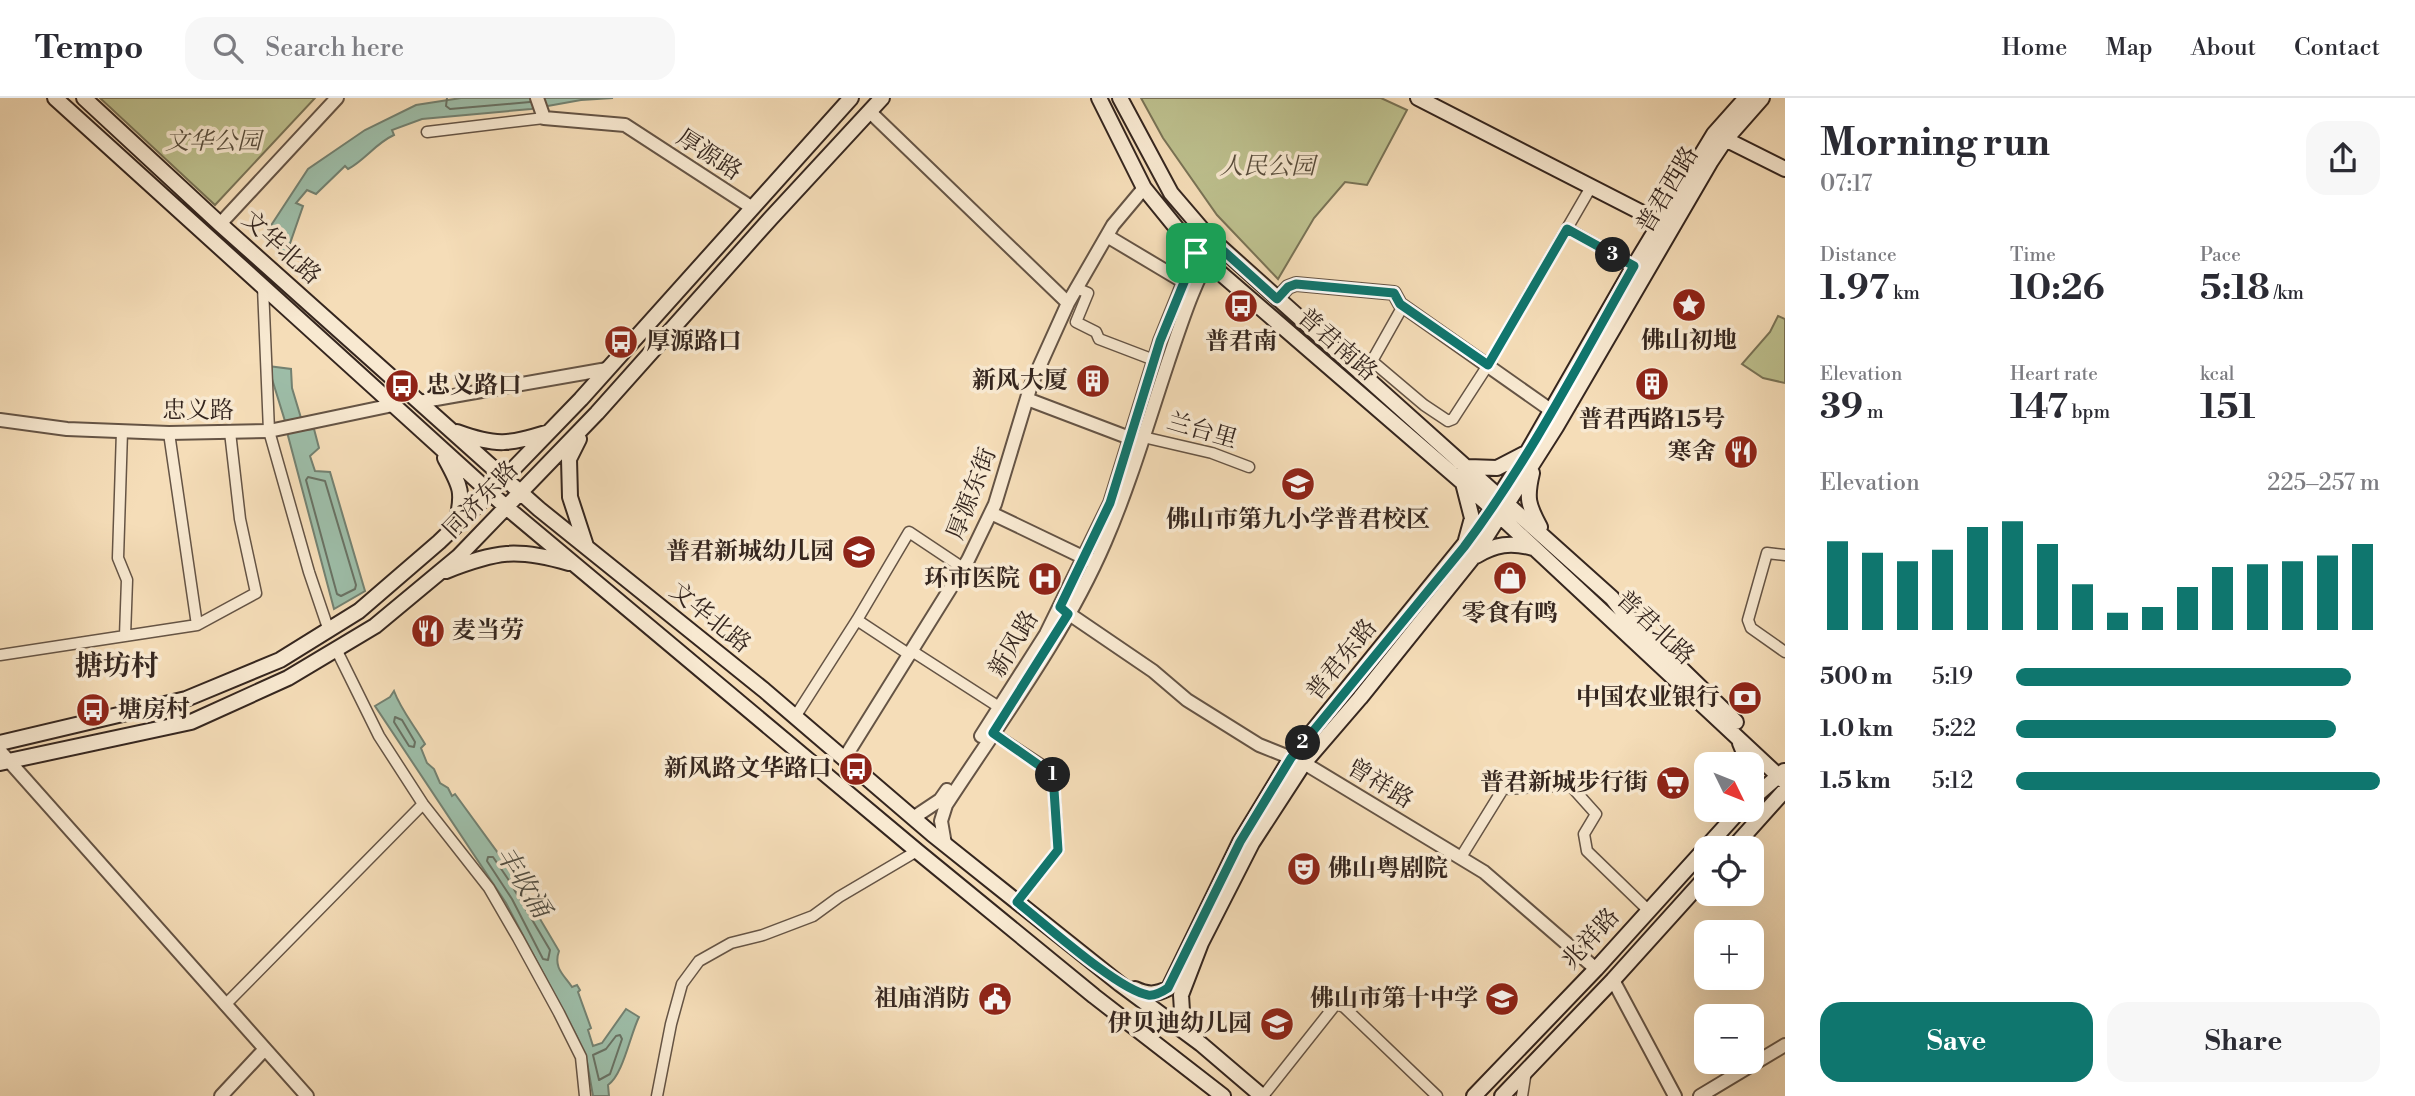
<!DOCTYPE html>
<meta charset="utf-8">
<style>
:root{--surface:#fff;--page:#f7f7f7;--text:#2b2b33;--muted:#7c7c81;--line:#e1e1e2;--accent:#0f766e}
body{margin:0;font-family:"Libre Bodoni","Noto Serif SC",serif;background:var(--page);color:var(--text);height:100vh;display:flex;flex-direction:column;font-size:26px;white-space:nowrap}
*{box-sizing:border-box;margin:0}
p{font-size:23px;color:var(--muted)}
.icon{flex:none;width:38px;height:38px;fill:none;stroke:currentColor;stroke-width:2;stroke-linecap:round;stroke-linejoin:round}
.map{position:relative;flex:1;overflow:hidden}
.panel{display:flex;flex-direction:column;background:var(--surface);width:630px}
.panel>*{flex:none}
.needle{width:46px;rotate:133deg}
.fabs{position:absolute;left:1694px;top:654px;display:grid;gap:14px}
.fabs a{display:grid;place-items:center;width:70px;height:70px;border-radius:14px;background:var(--surface);box-shadow:0 7px 28px #0002;font-size:35px}
.pin{position:absolute;display:grid;place-items:center;width:60px;height:60px;color:#fff;margin:-30px;border-radius:14px;box-shadow:0 4px 10px #0006}
.km{position:absolute;width:35px;height:35px;margin:-18px;border-radius:50%;background:#222;color:#fff;font-size:19px;line-height:35px;text-align:center}
.round{display:grid;place-items:center;flex:none;width:74px;height:74px;border-radius:21px;background:var(--page)}
.headline{display:flex;align-items:center;justify-content:space-between;height:119px;padding:0 35px}
h1{font-size:38px;font-weight:800;line-height:52px}
.metrics{display:grid;grid-template-columns:repeat(3,1fr);gap:10px;height:119px;padding:7px 35px}
.metrics div{display:grid;align-content:center}
.metrics b{font-size:35px;font-weight:800}
.metrics small{font-size:19px;font-weight:400}
.metrics p{font-size:19px}
.chart{height:196px;padding:14px 35px}
.chart p{display:flex;justify-content:space-between}
.chart svg{width:100%;height:126px;margin-top:7px;stroke:var(--accent);stroke-width:6}
.cta{display:flex;gap:14px;margin-top:auto;padding:14px 35px}
.cta a{flex:1;height:80px;border-radius:21px;background:var(--accent);color:#fff;font-size:28px;font-weight:800;line-height:80px;text-align:center}
.cta a+a{background:var(--page);color:var(--text)}
ul{padding:0 35px;list-style:none;font-size:23px}
li{display:grid;grid-template-columns:112px 84px 1fr;align-items:center;height:52px}
li i{height:18px;border-radius:9px;background:var(--accent)}
header{display:flex;align-items:center;gap:42px;box-sizing:border-box;height:98px;padding:0 35px;background:var(--surface);border-bottom:2px solid var(--line)}
header strong{font-size:33px}
nav{display:flex;gap:38px;margin-inline-start:auto;font-size:24px}
.search{width:490px;height:63px;background:var(--page);display:flex;align-items:center;gap:18px;box-sizing:border-box;padding:0 24px;border-radius:21px;color:var(--muted);font-size:26px}
main{display:flex;flex:1;min-height:0}
.map>svg:first-child{display:block}
.green{fill:#bdc08e;stroke:#797356;stroke-width:2}
.water{fill:#9dbda8;stroke:#738171;stroke-width:2}
.lines{fill:none;stroke-linecap:round;stroke-linejoin:round}
.shore{stroke:#697264;stroke-width:2}
.minor-casing{stroke:#655445;stroke-width:13}
.tertiary-casing{stroke:#655445;stroke-width:16}
.secondary-casing{stroke:#35261f;stroke-width:18}
.minor{stroke:#f8e9d1;stroke-width:10}
.tertiary{stroke:#f8e9d1;stroke-width:12}
.secondary{stroke:#f8e9d1;stroke-width:14}
.route-casing{stroke:#fff;stroke-width:14}
.route{stroke:#0f766e;stroke-width:9}
.labels{text-anchor:middle;dominant-baseline:central;stroke-width:7;stroke-linejoin:round;paint-order:stroke}
.park-label{font-size:24px;font-style:italic;fill:#574c3b;stroke:#f8e9d1}
.street-label{font-size:24px;fill:#35261f;stroke:#f8e9d1}
.poi-label{font-size:24px;font-weight:bold;fill:#35261f;stroke:#f8e9d1;text-anchor:end}
.water-label{font-size:26px;font-style:italic;fill:#4f4c41;stroke:#f8e9d1}
.quarter-label{font-size:28px;font-weight:bold;fill:#35261f;stroke:#f8e9d1}
</style>
<header>
<strong>Tempo</strong>
<div class="search"><svg class="icon" aria-label="search" viewBox="0 0 24 24"><circle cx="10" cy="10" r="6"/><path d="M15 15l6 6"/></svg>Search here</div>
<nav><a>Home</a><a>Map</a><a>About</a><a>Contact</a></nav>
</header>
<main>
<div class="map">
<svg width="1785" height="998" viewBox="0 0 1785 998">
<rect width="100%" height="100%" fill="#f5ddb8"/>
<filter id="stains"><feTurbulence type="fractalNoise" baseFrequency=".00286" numOctaves="4"/><feColorMatrix values="0 0 0 0 .2 0 0 0 0 .09 0 0 0 0 .02 0 0 0 .5 -.17"/></filter>
<radialGradient id="worn" r=".72"><stop offset=".6" stop-color="#630" stop-opacity="0"/><stop offset="1" stop-color="#630" stop-opacity=".3"/></radialGradient>
<path class="green" d="M 100,0 L 315,0 L 215,107 Z
M 1141,0 L 1381,0 L 1407,12 L 1367,87 L 1345,84 L 1314,120 L 1278,181 L 1217,117 L 1163,40 Z
M 1778,218 L 1785,221 L 1785,285 L 1763,280 L 1742,266 L 1770,234 Z"/>
<path class="water" d="M 461,0 L 613,0 L 581,2 L 531,11 L 422,21 L 392,32 L 394,37 C 376,45 365,62 348,71 L 345,68 L 316,96 L 307,92 L 296,105 L 303,108 L 286,157 L 271,145 L 270,129 L 308,71 L 365,32 L 416,7 Z
M 268,268 L 291,271 L 292,290 L 301,320 L 285,323 Z
M 314,331 L 319,350 L 310,358 L 315,373 L 330,374 L 365,493 L 334,511 L 287,334 Z
M 394,593 C 401,612 414,627 425,646 L 421,650 L 427,665 L 434,671 L 440,685 L 448,690 L 452,698 L 455,696 L 514,777 L 559,853 C 553,870 564,877 572,889 L 577,887 L 580,892 L 578,894 L 591,930 L 588,932 L 593,948 L 602,945 L 626,911 L 639,919 C 630,937 623,977 608,987 L 609,998 L 593,998 L 587,964 L 577,939 L 506,805 L 375,608 L 390,599 Z"/>
<g class="lines">
<path class="shore" d="M 447,0 L 446,8 L 450,11 L 530,4
M 308,379 L 325,383 L 356,487 L 355,491 L 341,498 L 337,496 L 306,382 Z
M 395,619 L 402,622 L 415,644 L 414,649 L 409,648 L 394,624 Z
M 488,759 L 493,759 L 508,781 L 550,852 L 548,862 L 543,861 L 512,801 L 487,763 Z
M 620,937 L 622,941 L 610,976 L 599,982 L 593,957 L 606,951 L 616,938 Z"/>
<g class="minor-casing">
<path id="minor" d="M 427,34 L 544,20
M 1568,131 L 1634,168
M 263,189 L 269,333 L 309,474 L 329,533
M 1076,190 L 1088,195 L 1076,224 L 1096,234 L 1099,241 L 1154,262
M 1372,263 L 1424,307 L 1448,323 L 1453,321 L 1488,267 L 1591,89
M 1360,276 L 1372,263 L 1403,208
M 122,333 L 118,460 L 127,482 L 125,538
M 169,335 L 197,527
M 1143,339 L 1212,355 L 1249,369
M 1785,457 L 1767,455 L 1748,522 L 1751,530 L 1785,554
M 857,522 L 910,557
M 336,551 L 379,638 L 423,706 L 489,790 L 518,840 L 559,915 L 581,959 L 585,998
M 912,553 L 999,609
M 0,557 L 197,527 L 256,495 L 240,421 L 230,334
M 795,619 L 857,522 L 909,434 L 963,470
M 993,635 L 1051,673 L 1053,677 L 1058,752 L 1017,804
M 1461,759 L 1503,691 L 1570,687 L 1596,716 L 1584,736 L 1587,753 L 1648,812
M 225,907 L 423,706
M 657,998 L 671,926 L 682,886 L 699,863 L 731,845 L 763,837 L 813,818 L 839,799 L 917,753
M 1263,998 L 1336,906 L 1344,909 L 1437,998
M 1522,998 L 1526,973"/>
</g>
<g class="tertiary-casing">
<path id="tertiary" d="M 537,0 L 544,20 L 625,27 L 751,109
M 870,14 L 1068,205
M 220,126 L 337,0
M 1107,138 L 1184,184
M 1277,201 L 1288,189 L 1296,186 L 1394,195 L 1400,206 L 1552,313
M 1027,301 L 1135,342
M 419,304 L 607,271
M 0,322 L 67,331 L 169,335 L 269,333 L 393,307
M 991,415 L 1091,463
M 1062,511 L 1153,573 L 1187,602 L 1259,647 L 1304,665 L 1484,774 L 1596,871
M 981,638 L 1046,536 L 1110,405 L 1160,243 L 1196,154 L 1207,137
M 0,653 L 307,998
M 844,661 L 968,462 L 995,406 L 1031,287 L 1068,205 L 1113,127 L 1144,90
M 913,720 L 940,702 L 947,692
M 945,746 L 941,723 L 946,707 C 1002,621 1065,537 1105,444 C 1130,386 1148,324 1168,264 C 1182,223 1194,183 1217,147
M 1613,882 L 1675,998
M 221,998 L 264,952
M 1700,998 L 1785,947"/>
</g>
<g class="secondary-casing">
<path id="secondary" d="M 55,0 L 506,409 L 917,753 L 1094,898 L 1223,998
M 84,0 L 220,126 L 539,411 L 764,592 L 932,736 L 1120,886 L 1201,946 L 1262,998
M 1099,0 L 1144,90 L 1196,154 L 1484,403 L 1785,684
M 1120,0 L 1171,95 L 1207,137 L 1612,500 L 1622,513 L 1736,624
M 1418,0 L 1660,124
M 1717,37 L 1785,71
M 457,334 C 498,349 508,346 549,334
M 579,341 L 569,361 L 570,399 L 586,448
M 445,360 C 461,389 464,394 456,426
M 1468,369 L 1497,370 L 1524,356
M 1532,375 C 1526,400 1528,407 1540,429
M 1463,385 L 1472,420 L 1466,442
M 1476,458 C 1495,446 1511,444 1533,450
M 446,473 C 497,453 516,450 569,465
M 0,645 L 186,601 L 280,562 L 359,513 L 439,444 L 490,395 L 581,301 L 851,0
M 1740,645 L 1749,667
M 0,665 L 191,624 L 288,580 L 375,528 L 458,459 L 597,315 L 771,120 L 882,0
M 1752,701 L 1784,673
M 1732,751 L 1785,692
M 1135,891 C 1148,897 1155,897 1169,890 L 1240,744 L 1291,660 L 1484,422 L 1528,353 L 1634,168 L 1714,36 L 1746,0
M 1196,938 L 1182,913 L 1181,897 L 1201,845 L 1252,745 L 1304,665 L 1360,600 L 1474,458 L 1556,329 L 1711,63 L 1725,42 L 1762,0
M 1474,998 L 1596,871 L 1740,712
M 1502,998 L 1613,882 L 1706,779"/>
</g>
<use href="#minor" class="minor"/>
<use href="#tertiary" class="tertiary"/>
<use href="#secondary" class="secondary"/>
</g>
<g class="lines">
<g class="route-casing">
<path id="route" d="M 1567,131 L 1634,168 C 1580,263 1530,361 1464,449 L 1291,660 L 1240,744 L 1168,890 C 1162,894 1155,898 1148,897 C 1118,892 1044,825 1017,804 L 1058,752 L 1053,677 L 993,635 L 1068,516 L 1060,509 L 1110,405 L 1160,243 L 1196,155 L 1206,164 L 1217,147 L 1277,201 L 1288,189 L 1296,186 L 1394,195 L 1400,206 L 1488,267 Z"/>
</g>
<use href="#route" class="route"/>
</g>
<defs>
<g id="sight-disc" transform="scale(1.75)"><circle r="9.5" fill="#8f2418" stroke="#f8e9d1"/><path d="M0-6L1.8-2.2L6-1.7L2.9 1.2L3.7 5.4L0 3.3L-3.7 5.4L-2.9 1.2L-6-1.7L-1.8-2.2Z" fill="#fff"/></g>
<g id="bus-disc" transform="scale(1.75)"><circle r="9.5" fill="#8f2418" stroke="#f8e9d1"/><path d="M-5-6H5V4H4V6H2V4H-2V6H-4V4H-5ZM-3.5-4V0h7V-4ZM-3.5 1.2v1.5H-2V1.2ZM2 1.2v1.5H3.5V1.2Z" fill="#fff"/></g>
<g id="building-disc" transform="scale(1.75)"><circle r="9.5" fill="#8f2418" stroke="#f8e9d1"/><path d="M-4-6H4V6H1V3H-1V6H-4ZM-2.5-4.3h1.7v1.8h-1.7ZM.8-4.3h1.7v1.8H.8ZM-2.5-1h1.7V.8h-1.7ZM.8-1h1.7V.8H.8Z" fill="#fff"/></g>
<g id="restaurant-disc" transform="scale(1.75)"><circle r="9.5" fill="#8f2418" stroke="#f8e9d1"/><path d="M-5-6h1v4h1v-4h1v4h1v-4h1v5L-1.5 .5V6h-2V.5L-5-1ZM5-6V6H3V1.5H1.5Q1.5-4 5-6Z" fill="#fff"/></g>
<g id="school-disc" transform="scale(1.75)"><circle r="9.5" fill="#8f2418" stroke="#f8e9d1"/><path d="M0-5L7-2L0 1L-7-2ZM-4 1L0 2.5L4 1V4Q0 6-4 4Z" fill="#fff"/></g>
<g id="shop-disc" transform="scale(1.75)"><circle r="9.5" fill="#8f2418" stroke="#f8e9d1"/><path d="M-5-2.5h2.3a2.7 3.5 0 0 1 5.4 0H5L5.5 6h-11ZM-1.5-2.5h3a1.5 2.3 0 0 0-3 0Z" fill="#fff"/></g>
<g id="hospital-disc" transform="scale(1.75)"><circle r="9.5" fill="#8f2418" stroke="#f8e9d1"/><path d="M-5-5h3v3.5h4V-5h3V5h-3V1.5h-4V5h-3Z" fill="#fff"/></g>
<g id="bank-disc" transform="scale(1.75)"><circle r="9.5" fill="#8f2418" stroke="#f8e9d1"/><path d="M-6-4H6V4H-6ZM0-2.3a2.3 2.3 0 1 0 0 4.6a2.3 2.3 0 1 0 0-4.6Z" fill="#fff"/></g>
<g id="supermarket-disc" transform="scale(1.75)"><circle r="9.5" fill="#8f2418" stroke="#f8e9d1"/><path d="M-6-5.5h2.5l.6 2H6L4.5 2H-2.5L-4.4-4H-6ZM-1.5 3.2a1.3 1.3 0 1 0 .1 0ZM3 3.2a1.3 1.3 0 1 0 .1 0Z" fill="#fff"/></g>
<g id="theatre-disc" transform="scale(1.75)"><circle r="9.5" fill="#8f2418" stroke="#f8e9d1"/><path d="M-5-5.5Q0-4 5-5.5V0Q5 5 0 6Q-5 5-5 0ZM-3.3-2.5H-1v1.5H-3.3ZM1-2.5H3.3v1.5H1ZM-2.8 1Q0 5.5 2.8 1Z" fill="#fff"/></g>
<g id="civic-disc" transform="scale(1.75)"><circle r="9.5" fill="#8f2418" stroke="#f8e9d1"/><path d="M-.6-6.5H3V-4.5H.6V-3L4-1V1h2V6H-6V1h2V-1L-.6-3ZM-1.2 2.5V6h2.4V2.5Z" fill="#fff"/></g>
</defs>
<g fill-rule="evenodd">
<use href="#sight-disc" x="1689" y="207"/>
<use href="#bus-disc" x="1241" y="208"/>
<use href="#bus-disc" x="621" y="244"/>
<use href="#building-disc" x="1093" y="283"/>
<use href="#building-disc" x="1652" y="286"/>
<use href="#bus-disc" x="402" y="288"/>
<use href="#restaurant-disc" x="1741" y="354"/>
<use href="#school-disc" x="1298" y="386"/>
<use href="#school-disc" x="859" y="454"/>
<use href="#shop-disc" x="1510" y="480"/>
<use href="#hospital-disc" x="1045" y="481"/>
<use href="#restaurant-disc" x="428" y="533"/>
<use href="#bank-disc" x="1745" y="600"/>
<use href="#bus-disc" x="93" y="612"/>
<use href="#bus-disc" x="856" y="671"/>
<use href="#supermarket-disc" x="1673" y="685"/>
<use href="#theatre-disc" x="1304" y="771"/>
<use href="#civic-disc" x="995" y="901"/>
<use href="#school-disc" x="1502" y="901"/>
<use href="#school-disc" x="1277" y="926"/>
</g>
<g class="labels">
<g class="park-label">
<text x="213" y="44">文华公园</text>
<text x="1267" y="69">人民公园</text>
</g>
<g class="street-label">
<text transform="translate(709 57) rotate(33)">厚源路</text>
<text transform="translate(1668 92) rotate(-59)">普君西路</text>
<text transform="translate(281 150) rotate(42)">文华北路</text>
<text transform="translate(1337 247) rotate(41)">普君南路</text>
<text x="198" y="313">忠义路</text>
<text transform="translate(1202 333) rotate(16)">兰台里</text>
<text transform="translate(972 396) rotate(-69)">厚源东街</text>
<text transform="translate(481 402) rotate(-46)">同济东路</text>
<text transform="translate(710 520) rotate(39)">文华北路</text>
<text transform="translate(1655 530) rotate(43)">普君北路</text>
<text transform="translate(1014 546) rotate(-59)">新风路</text>
<text transform="translate(1342 562) rotate(-51)">普君东路</text>
<text transform="translate(1380 686) rotate(31)">曾祥路</text>
<text transform="translate(1591 841) rotate(-48)">兆祥路</text>
</g>
<g class="poi-label">
<text x="1689" y="243" text-anchor="middle">佛山初地</text>
<text x="646" y="244" text-anchor="start">厚源路口</text>
<text x="1241" y="244" text-anchor="middle">普君南</text>
<text x="1068" y="283">新风大厦</text>
<text x="426" y="288" text-anchor="start">忠义路口</text>
<text x="1652" y="322" text-anchor="middle">普君西路15号</text>
<text x="1716" y="354">寒舍</text>
<text x="1298" y="422" text-anchor="middle">佛山市第九小学普君校区</text>
<text x="834" y="454">普君新城幼儿园</text>
<text x="1020" y="481">环市医院</text>
<text x="1510" y="516" text-anchor="middle">零食有鸣</text>
<text x="452" y="533" text-anchor="start">麦当劳</text>
<text x="1720" y="600">中国农业银行</text>
<text x="118" y="612" text-anchor="start">塘房村</text>
<text x="832" y="671">新风路文华路口</text>
<text x="1648" y="685">普君新城步行街</text>
<text x="1328" y="771" text-anchor="start">佛山粤剧院</text>
<text x="970" y="901">祖庙消防</text>
<text x="1478" y="901">佛山市第十中学</text>
<text x="1252" y="926">伊贝迪幼儿园</text>
</g>
<g class="water-label">
<text transform="translate(523 784) rotate(58)">丰收涌</text>
</g>
<g class="quarter-label">
<text x="117" y="568">搪坊村</text>
</g>
</g>
<rect width="100%" height="100%" filter="url(#stains)"/>
<rect width="100%" height="100%" fill="url(#worn)"/>
</svg>
<div class="fabs">
<a><svg class="needle" viewBox="-14 -14 28 28"><path d="M0-13l5 13h-10z" fill="#e53935"/><path d="M0 13l5-13h-10z" fill="#7c7c81"/></svg></a>
<a><svg class="icon" aria-label="locate" viewBox="0 0 24 24"><circle cx="12" cy="12" r="6"/><path d="M12 2v4M12 18v4M2 12h4M18 12h4"/></svg></a>
<a>+</a>
<a>−</a>
</div>
<div class="pin" style="left:1196px;top:155px;background:#1e9e55"><svg class="icon" aria-label="arrive" viewBox="0 0 24 24"><path d="M6 21V4h12l-3 4 3 4H6"/></svg></div>
<b class="km" style="left:1053px;top:677px">1</b>
<b class="km" style="left:1303px;top:645px">2</b>
<b class="km" style="left:1613px;top:157px">3</b>
</div>
<section class="panel">
<div class="headline"><div><h1>Morning run</h1><p>07:17</p></div><a class="round"><svg class="icon" aria-label="share" viewBox="0 0 24 24"><path d="M12 15V3M7 8l5-5 5 5M5 13v7h14v-7"/></svg></a></div>
<div class="metrics">
<div><p>Distance</p><b>1.97<small> km</small></b></div>
<div><p>Time</p><b>10:26</b></div>
<div><p>Pace</p><b>5:18<small> /km</small></b></div>
</div>
<div class="metrics">
<div><p>Elevation</p><b>39<small> m</small></b></div>
<div><p>Heart rate</p><b>147<small> bpm</small></b></div>
<div><p>kcal</p><b>151</b></div>
</div>
<div class="chart"><p><span>Elevation</span>225–257 m</p>
<svg viewBox="0 0 160 44" preserveAspectRatio="none"><path d="M5 44V13M15 44V17M25 44V20M35 44V16M45 44V8M55 44V6M65 44V14M75 44V28M85 44V38M95 44V36M105 44V29M115 44V22M125 44V21M135 44V20M145 44V18M155 44V14"/></svg>
</div>
<ul>
<li><b>500 m</b>5:19<i style="width:92%"></i></li>
<li><b>1.0 km</b>5:22<i style="width:88%"></i></li>
<li><b>1.5 km</b>5:12<i style="width:100%"></i></li>
</ul>
<div class="cta"><a>Save</a><a>Share</a></div>
</section>
</main>
